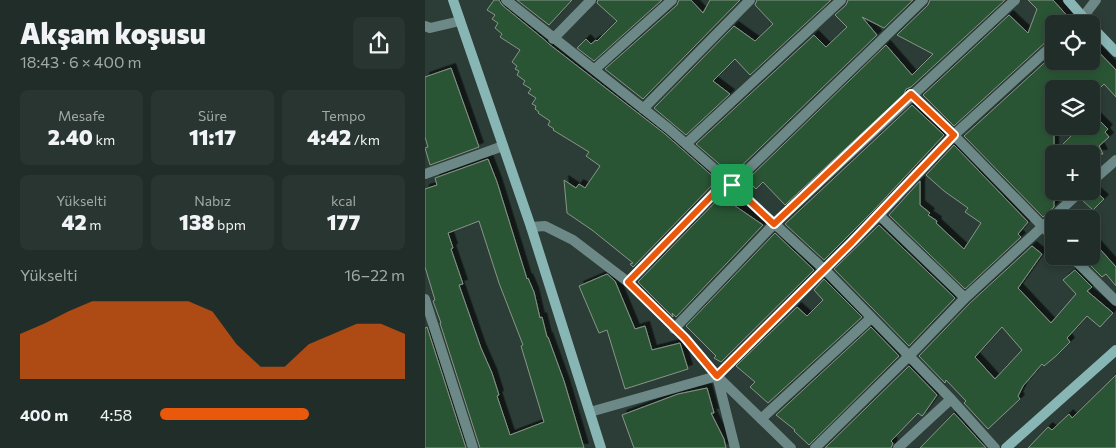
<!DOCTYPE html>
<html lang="tr">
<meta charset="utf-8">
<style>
:root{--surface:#212d28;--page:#293530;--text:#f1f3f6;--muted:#a2a8a8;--line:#3e4945;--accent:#ea580c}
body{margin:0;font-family:Commissioner,sans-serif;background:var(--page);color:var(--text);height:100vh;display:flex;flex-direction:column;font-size:19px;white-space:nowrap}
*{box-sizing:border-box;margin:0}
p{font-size:16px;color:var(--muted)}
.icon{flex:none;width:28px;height:28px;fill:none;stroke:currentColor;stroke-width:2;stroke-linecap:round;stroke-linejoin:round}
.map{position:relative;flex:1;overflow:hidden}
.panel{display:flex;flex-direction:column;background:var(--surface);width:425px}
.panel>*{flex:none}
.controls{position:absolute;left:620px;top:15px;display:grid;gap:10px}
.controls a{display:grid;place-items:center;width:55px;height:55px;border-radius:8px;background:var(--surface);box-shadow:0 2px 8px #0003,0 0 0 1px var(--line);font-size:25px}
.pin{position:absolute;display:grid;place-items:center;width:42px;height:42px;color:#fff;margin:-21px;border-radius:10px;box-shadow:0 2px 8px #0006}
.round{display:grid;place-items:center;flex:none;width:52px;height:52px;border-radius:8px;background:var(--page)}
.head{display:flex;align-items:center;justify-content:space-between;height:85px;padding:0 20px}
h1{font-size:28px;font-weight:800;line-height:38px}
.stats{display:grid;grid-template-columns:repeat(3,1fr);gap:8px;height:85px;padding:5px 20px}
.stats div{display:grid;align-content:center;border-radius:8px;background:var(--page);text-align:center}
.stats b{font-size:21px;font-weight:800}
.stats small{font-size:14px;font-weight:400}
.stats p{font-size:14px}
.chart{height:140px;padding:10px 20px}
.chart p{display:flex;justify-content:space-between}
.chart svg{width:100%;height:90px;margin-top:5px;fill:var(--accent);opacity:.7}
ul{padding:0 20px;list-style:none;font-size:16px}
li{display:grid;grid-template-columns:80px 60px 1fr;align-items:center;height:38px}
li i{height:12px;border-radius:6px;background:var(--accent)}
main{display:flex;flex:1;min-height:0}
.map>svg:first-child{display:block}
.building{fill:#2b5534;stroke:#88958a;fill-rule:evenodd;filter:url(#shadow)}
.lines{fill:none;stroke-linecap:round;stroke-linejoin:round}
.street{stroke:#6c8988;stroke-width:10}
.secondary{stroke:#88b6b5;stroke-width:10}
.route-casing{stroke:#fff;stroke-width:10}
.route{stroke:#ea580c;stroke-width:6}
</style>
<main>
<section class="panel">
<div class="head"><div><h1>Akşam koşusu</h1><p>18:43 · 6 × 400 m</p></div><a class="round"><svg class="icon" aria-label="share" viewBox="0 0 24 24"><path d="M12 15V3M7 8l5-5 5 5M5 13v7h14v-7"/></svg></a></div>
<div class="stats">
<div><p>Mesafe</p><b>2.40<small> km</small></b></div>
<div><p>Süre</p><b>11:17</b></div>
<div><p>Tempo</p><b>4:42<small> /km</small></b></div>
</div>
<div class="stats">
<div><p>Yükselti</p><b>42<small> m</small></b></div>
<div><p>Nabız</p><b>138<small> bpm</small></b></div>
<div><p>kcal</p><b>177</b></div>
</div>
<div class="chart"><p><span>Yükselti</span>16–22 m</p>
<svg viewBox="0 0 160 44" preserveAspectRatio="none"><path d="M0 44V22L10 17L20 11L30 6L40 6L50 6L60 6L70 6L80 11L90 27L100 38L110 38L120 27L130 22L140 17L150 17L160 22V44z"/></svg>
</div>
<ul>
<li><b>400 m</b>4:58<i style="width:61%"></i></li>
</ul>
</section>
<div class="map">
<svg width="691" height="448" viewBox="0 0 691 448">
<defs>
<filter id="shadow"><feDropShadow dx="4.5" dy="-4.5" stdDeviation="0" flood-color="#0009"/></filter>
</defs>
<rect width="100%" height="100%" fill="#2c3c36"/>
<path class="building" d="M 69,0 L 74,0 L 77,5 L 121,41 L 124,44 L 240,134 L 292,180 L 208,267 L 205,264 L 208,263 L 167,230 L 142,213 L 139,180 L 151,188 L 154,184 L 160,188 L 175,166 L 161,156 L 164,152 L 128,130 L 129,129 L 123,125 L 125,121 L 113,113 L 114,112 L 110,109 L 111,106 L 107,104 L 111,98 L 103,93 L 106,89 L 98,84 L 100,81 L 92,75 L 94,71 L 90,69 L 92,66 L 87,62 L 95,50 L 75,37 L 77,34 L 70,28 L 73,23 L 67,19 L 70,15 L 62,10 Z
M 92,0 L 147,0 L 124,25 Z
M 173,0 L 237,0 L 169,61 L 152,48 L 161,39 L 166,44 L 171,40 L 172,41 L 192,21 L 172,3 Z
M 254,0 L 266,0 L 278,13 L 285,0 L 315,0 L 218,99 L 180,69 L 252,5 Z
M 332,0 L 406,0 L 325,75 L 310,59 L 288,81 L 305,94 L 261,135 L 229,108 L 309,26 L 330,41 L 348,24 L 330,5 Z
M 423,0 L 488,0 L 459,28 L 437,17 L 452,35 L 307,175 L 271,144 L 389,35 L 401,47 L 422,27 L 410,15 L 421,5 Z
M 505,0 L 580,0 L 486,87 L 481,89 L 479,94 L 360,205 L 338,182 L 331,189 L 322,180 L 461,45 L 487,75 L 508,54 L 472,35 L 503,5 Z
M 603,0 L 628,0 L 646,20 L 644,24 L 629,24 L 629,37 L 624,39 L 529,126 L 498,95 L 584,15 L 603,33 L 612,9 Z
M 666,44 L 691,70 L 691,97 L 679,84 L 674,89 L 629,89 L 629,153 L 656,126 L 666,126 L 666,112 L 683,129 L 680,132 L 684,137 L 674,146 L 678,154 L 628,154 L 629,191 L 638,191 L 629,200 L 629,207 L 618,217 L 539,136 L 629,54 L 629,61 L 666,61 Z
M 26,68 L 54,147 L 5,165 L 0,148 L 3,147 L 0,137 L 0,77 Z
M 487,105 L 519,135 L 449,210 L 399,260 L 360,224 Z
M 529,145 L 603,222 L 593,234 L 596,237 L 540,289 L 464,215 L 495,181 L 495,205 L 505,213 L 503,215 L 512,221 L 511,223 L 539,249 L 556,223 L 540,212 L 543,208 L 519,191 L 501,175 Z
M 63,159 L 72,182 L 102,279 L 103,278 L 109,292 L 115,318 L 117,317 L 122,337 L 123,337 L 139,381 L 159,448 L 55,448 L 15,323 L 16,323 L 8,301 L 10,300 L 0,267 L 0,189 L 12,185 L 10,178 ZM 54,221 L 74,283 L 98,345 L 96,346 L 119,422 L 85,435 L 72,396 L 74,395 L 67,373 L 56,348 L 34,285 L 38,284 L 26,249 L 28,248 L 23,233 Z
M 663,191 L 670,191 L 679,199 L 668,210 L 657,200 Z
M 299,193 L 305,199 L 303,201 L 338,225 L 251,317 L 247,313 L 248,317 L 213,282 Z
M 454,225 L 530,298 L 484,346 L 409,269 Z
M 350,233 L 389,270 L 296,362 L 289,358 L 291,356 L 261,326 Z
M 666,239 L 691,267 L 691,286 L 681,274 L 677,277 L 660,260 L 666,256 Z
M 607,246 L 617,254 L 593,288 L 626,323 L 651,294 L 638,280 L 650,270 L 667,287 L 662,291 L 688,313 L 675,327 L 662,316 L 642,338 L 645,342 L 631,356 L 619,366 L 617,364 L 598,386 L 593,396 L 595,399 L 563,429 L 539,403 L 541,401 L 521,380 L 520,383 L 494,356 L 545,303 ZM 577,327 L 597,350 L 570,379 L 550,357 Z
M 182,274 L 190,281 L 210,329 L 220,326 L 227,350 L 255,343 L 263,369 L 200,389 L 182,330 L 174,333 L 154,286 Z
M 399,279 L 437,317 L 343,403 L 325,387 L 330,382 L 311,366 L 372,307 L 382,316 L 398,300 L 389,290 Z
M 2,327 L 41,448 L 0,448 L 0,328 Z
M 446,327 L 474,356 L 384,445 L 369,431 L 370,430 L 351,415 Z
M 484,366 L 512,395 L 498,415 L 497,416 L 493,413 L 466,441 L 468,443 L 466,448 L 400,448 Z
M 691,375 L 691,448 L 603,448 L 623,427 L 627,430 L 644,414 L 647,418 Z
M 282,388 L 289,413 L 286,413 L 299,439 L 301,448 L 209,448 L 197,415 L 253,394 Z
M 529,413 L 561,448 L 495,448 Z"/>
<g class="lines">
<path class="street" d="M 81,0 L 244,129 L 302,180 L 403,273 L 526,399 L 570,448
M 651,24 L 658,17 L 671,0
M 0,26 L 5,28 L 35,21
M 128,39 L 166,0
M 170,69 L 247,0
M 486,94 L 512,118 L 629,238
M 218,109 L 325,0
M 261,144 L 416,0
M 0,174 L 78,146
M 666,182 L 691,160
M 307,185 L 498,0
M 454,215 L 540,298
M 106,227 L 120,226 L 148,240 L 203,282 L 260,338 L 292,376 L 366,448
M 646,256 L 691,301
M 203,282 L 302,180
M 0,299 L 48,448
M 249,329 L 349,224 L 590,0
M 292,376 L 454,215 L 529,135 L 629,44
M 165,412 L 292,376 L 310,448
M 336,419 L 446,318
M 390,448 L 484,356 L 540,298 L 656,191
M 473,448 L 526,399"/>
<path class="secondary" d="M 28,0 L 106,227 L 176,448
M 643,0 L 664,24
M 666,26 L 691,52
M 581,448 L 691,350"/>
</g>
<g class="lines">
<g class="route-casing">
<path id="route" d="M 486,94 L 529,135 L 427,242 L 292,376 L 260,338 L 203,282 L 302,180 L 349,224 Z"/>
</g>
<use href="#route" class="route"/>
</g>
</svg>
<div class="controls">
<a><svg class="icon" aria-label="locate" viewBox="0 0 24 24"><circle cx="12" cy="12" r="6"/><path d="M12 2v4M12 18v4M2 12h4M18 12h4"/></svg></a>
<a><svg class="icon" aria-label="layers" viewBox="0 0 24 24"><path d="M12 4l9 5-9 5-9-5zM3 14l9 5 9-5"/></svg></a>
<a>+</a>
<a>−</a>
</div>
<div class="pin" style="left:307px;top:185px;background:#1e9e55"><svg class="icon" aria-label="arrive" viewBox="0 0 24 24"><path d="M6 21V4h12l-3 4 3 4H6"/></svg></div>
</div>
</main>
